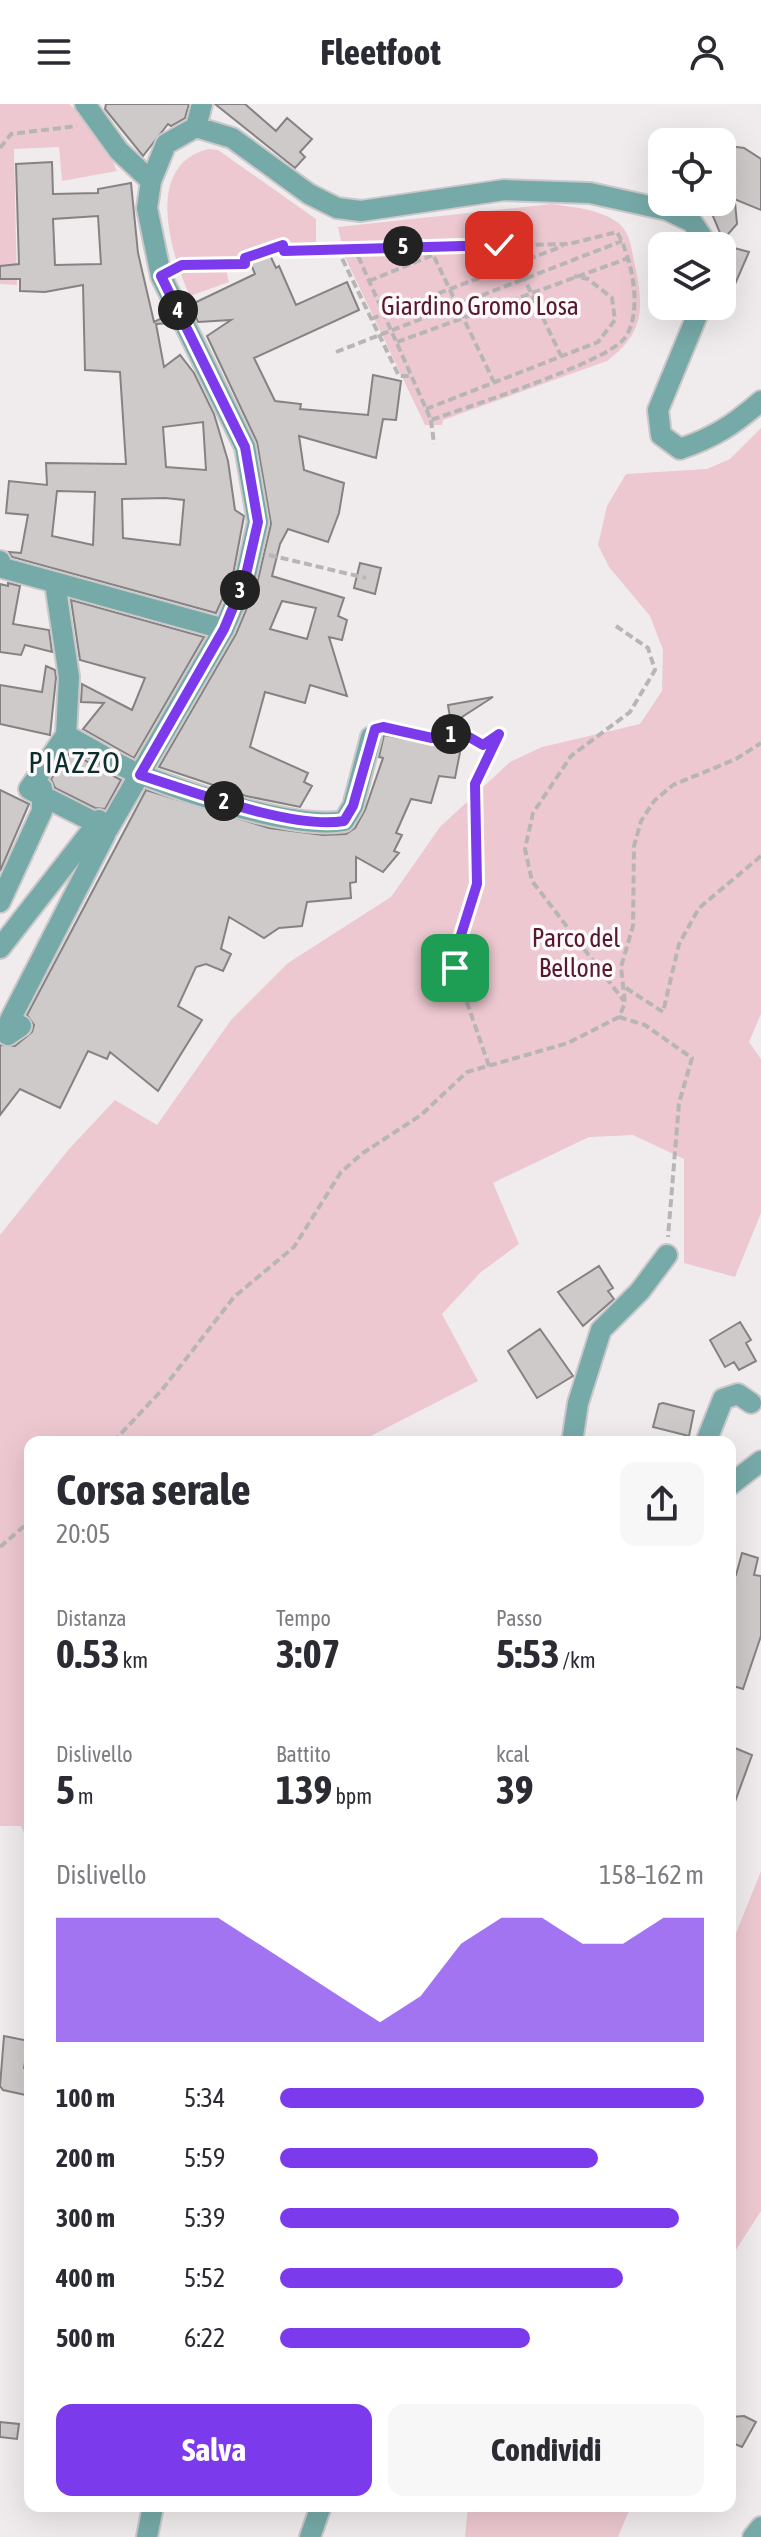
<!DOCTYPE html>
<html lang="it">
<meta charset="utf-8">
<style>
:root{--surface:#fff;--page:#f7f7f7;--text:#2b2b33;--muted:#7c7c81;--accent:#7c3aed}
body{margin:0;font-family:"Asap Condensed",sans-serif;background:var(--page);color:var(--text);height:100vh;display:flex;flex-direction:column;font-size:30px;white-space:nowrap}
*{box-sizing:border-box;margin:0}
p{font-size:26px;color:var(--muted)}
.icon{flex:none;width:44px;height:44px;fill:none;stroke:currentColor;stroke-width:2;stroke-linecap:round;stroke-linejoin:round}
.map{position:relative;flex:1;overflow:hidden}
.side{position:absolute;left:24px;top:1332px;width:712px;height:1076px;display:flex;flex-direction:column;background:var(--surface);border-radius:16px;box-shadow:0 8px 32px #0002}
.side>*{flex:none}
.controls{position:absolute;left:648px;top:24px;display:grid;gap:16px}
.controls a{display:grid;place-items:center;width:88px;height:88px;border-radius:16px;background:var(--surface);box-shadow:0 8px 32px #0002;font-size:40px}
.pin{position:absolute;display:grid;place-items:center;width:68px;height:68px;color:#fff;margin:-34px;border-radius:16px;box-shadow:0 4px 12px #0006}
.km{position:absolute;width:40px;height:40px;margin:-20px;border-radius:50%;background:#222;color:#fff;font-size:22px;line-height:40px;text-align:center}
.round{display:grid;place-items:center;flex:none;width:84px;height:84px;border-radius:16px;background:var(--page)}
.headline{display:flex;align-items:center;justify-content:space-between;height:136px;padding:0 32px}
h1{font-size:44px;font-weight:700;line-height:60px}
.stats{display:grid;grid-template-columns:repeat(3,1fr);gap:12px;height:136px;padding:8px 32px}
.stats div{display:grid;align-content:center}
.stats b{font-size:40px;font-weight:700}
.stats small{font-size:22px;font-weight:400}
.stats p{font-size:22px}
.chart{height:224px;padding:16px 32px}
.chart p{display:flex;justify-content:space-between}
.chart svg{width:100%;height:144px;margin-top:8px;fill:var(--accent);opacity:.7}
.primary-button{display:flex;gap:16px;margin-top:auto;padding:16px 32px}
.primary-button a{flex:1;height:92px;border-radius:16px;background:var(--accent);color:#fff;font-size:32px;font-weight:700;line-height:92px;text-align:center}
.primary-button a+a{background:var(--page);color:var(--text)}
ul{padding:0 32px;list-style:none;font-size:26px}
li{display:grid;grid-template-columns:128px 96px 1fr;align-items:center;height:60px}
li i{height:20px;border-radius:10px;background:var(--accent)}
header{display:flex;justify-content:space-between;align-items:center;height:104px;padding:0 32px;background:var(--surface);font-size:36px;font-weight:700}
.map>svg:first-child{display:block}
.green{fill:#edc8d0}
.building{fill:#cecaca;stroke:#868283;stroke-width:2;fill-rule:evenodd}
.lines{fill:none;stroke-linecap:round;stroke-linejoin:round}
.minor-casing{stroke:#ccc8c9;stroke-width:24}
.path{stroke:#b8b5b6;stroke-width:4;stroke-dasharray:8 4;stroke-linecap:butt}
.minor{stroke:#76aaa8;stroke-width:20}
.route-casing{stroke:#fff;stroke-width:16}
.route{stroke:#7c3aed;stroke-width:10}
.labels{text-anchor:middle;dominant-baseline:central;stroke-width:7;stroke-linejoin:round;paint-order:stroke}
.park-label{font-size:26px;fill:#57192e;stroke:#fef9fa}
.quarter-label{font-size:30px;letter-spacing:2px;fill:#0b2f2e;stroke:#fef9fa}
</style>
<header><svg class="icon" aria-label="menu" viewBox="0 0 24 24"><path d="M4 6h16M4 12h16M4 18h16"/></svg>Fleetfoot<svg class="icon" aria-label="person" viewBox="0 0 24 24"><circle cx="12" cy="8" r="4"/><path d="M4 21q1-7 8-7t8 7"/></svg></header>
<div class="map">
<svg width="761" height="2433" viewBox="0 0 761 2433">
<rect width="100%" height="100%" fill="#f0eced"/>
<path class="green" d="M 0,0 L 69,0 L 99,28 L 117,67 L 62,77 L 59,43 L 14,45 L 17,181 L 0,180 Z
M 208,45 L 218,46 L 316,115 L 316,139 L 278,140 L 242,152 L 243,158 L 225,162 L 229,178 L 190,192 C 171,150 143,62 208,45 Z
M 551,100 C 572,103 599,105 617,118 C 630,127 631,143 634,157 C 644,201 646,228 607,257 L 443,316 L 442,321 L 425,321 L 344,151 L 338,123 Z
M 761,324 L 761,910 L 749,938 L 761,955 L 761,1109 L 735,1173 L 684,1159 L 684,1055 L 633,1031 L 589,1033 L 493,1079 L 519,1140 L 481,1168 L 442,1210 L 478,1277 L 359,1338 L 30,1338 L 30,1743 L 21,1722 L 0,1722 L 0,1131 L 69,1045 L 115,996 L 157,1021 L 231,916 L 288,859 L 391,793 L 440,723 L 510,658 L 542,643 L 640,620 L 662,587 L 663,546 L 650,512 L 609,463 L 598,441 L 607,402 L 626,370 L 707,365 L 730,355 Z
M 761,1767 L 761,2107 L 730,2155 L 730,1844 Z
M 468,2402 L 631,2402 L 618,2433 L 465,2433 Z"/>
<path class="building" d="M 106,0 L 189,0 L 185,14 L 171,22 L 168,20 L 143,52 L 105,5 Z
M 215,0 L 245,0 L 276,27 L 287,14 L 312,35 L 300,48 L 305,53 L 295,64 Z
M 722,41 L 744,44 L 761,55 L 761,106 L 722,90 Z
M 52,58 L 53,90 L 98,89 L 98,85 L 131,79 L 138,149 L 154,218 L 166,212 L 170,219 L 156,220 L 164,263 L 180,251 L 194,269 L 214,310 L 228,357 L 235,406 L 244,412 L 233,471 L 216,509 L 12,453 L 9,448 L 21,449 L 28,411 L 6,409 L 9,377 L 47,381 L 46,359 L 126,360 L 120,268 L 85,266 L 83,181 L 45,188 L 20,187 L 20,175 L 0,175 L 0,162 L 19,160 L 16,60 ZM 98,112 L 101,160 L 55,161 L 53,115 ZM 203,318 L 206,366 L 166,363 L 163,323 ZM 57,387 L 95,388 L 93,441 L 52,432 ZM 165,394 L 184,396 L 180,441 L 123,434 L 122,395 Z
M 707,98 L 735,98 L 737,120 L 723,136 Z
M 723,141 L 749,148 L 722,210 L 722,150 Z
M 269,149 L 276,164 L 279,162 L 296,201 L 347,178 L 359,206 L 254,254 L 275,297 L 301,300 L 300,305 L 368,311 L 373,271 L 401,277 L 396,316 L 383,315 L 376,354 L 299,332 L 304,366 L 344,379 L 339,409 L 328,438 L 288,425 L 280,440 L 272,472 L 344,494 L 338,512 L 347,516 L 342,536 L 329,533 L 347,592 L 310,581 L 305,599 L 265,588 L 250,643 L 308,669 L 304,678 L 312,682 L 300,703 L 246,692 L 159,663 L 236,530 L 257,480 L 271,420 L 257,338 L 207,232 L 231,216 L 198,218 L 190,201 L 255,170 L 250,158 ZM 282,497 L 316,504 L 307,535 L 270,525 Z
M 360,459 L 381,464 L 375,490 L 354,484 Z
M 8,479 L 20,482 L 13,520 L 49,526 L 52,548 L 25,541 L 21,551 L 0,548 L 0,480 L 8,482 Z
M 71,496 L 204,533 L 134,654 L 83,625 L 104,599 L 81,598 L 82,580 L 132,606 L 145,574 L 80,556 Z
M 46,562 L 55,566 L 56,574 L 50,631 L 0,620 L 0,581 L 42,588 Z
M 493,593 L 451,620 L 448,601 Z
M 384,631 L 423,638 L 462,638 L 455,674 L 439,672 L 431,699 L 411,695 L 396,729 L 402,731 L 394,747 L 399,749 L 383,768 L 356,753 L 356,778 L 350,779 L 351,794 L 307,798 L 302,822 L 279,824 L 264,834 L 229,813 L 221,845 L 231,850 L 223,867 L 206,860 L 196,863 L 178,902 L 202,916 L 158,987 L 110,948 L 107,955 L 88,947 L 60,1004 L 20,985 L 0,1011 L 0,941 L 15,942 L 32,928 L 34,921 L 27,911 L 146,686 L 269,724 L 323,731 L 346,730 L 355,724 L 365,706 L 383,654 L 379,653 Z
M 70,648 L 121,676 L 105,705 L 95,704 L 55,684 L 51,675 Z
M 0,686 L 29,700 L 0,767 Z
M 599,1162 L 613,1184 L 608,1187 L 614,1195 L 583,1222 L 558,1188 Z
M 740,1218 L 751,1236 L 746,1239 L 756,1257 L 739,1266 L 734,1258 L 725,1263 L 710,1236 Z
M 540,1225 L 573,1272 L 537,1294 L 508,1247 Z
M 663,1299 L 694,1307 L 689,1332 L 653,1323 L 659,1300 Z
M 742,1449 L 758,1454 L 754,1471 L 761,1472 L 761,1532 L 743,1585 L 730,1581 L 730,1470 L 736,1471 Z
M 730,1642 L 752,1651 L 732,1706 L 730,1706 Z
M 4,1932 L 29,1937 L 24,1964 L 30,1965 L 30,1992 L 3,1986 L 0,1982 Z
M 744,2312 L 756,2318 L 742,2343 L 730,2338 L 730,2313 Z
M 0,2318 L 19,2320 L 17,2335 L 0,2333 Z"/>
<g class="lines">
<g class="minor-casing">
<path id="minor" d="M 85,0 L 119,47 L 151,77
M 196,23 L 232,34 L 309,90 L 337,104 L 361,107 L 504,86 L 590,89 L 667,106 L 692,118 L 708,142
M 196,23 L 202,0
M 701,202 L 658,306 L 661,331 L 680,345 C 715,333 733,321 761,297
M 0,457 L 3,464 L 224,525
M 55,479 L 69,573 L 66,631 C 91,644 116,661 142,671 C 190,690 296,726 344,717 L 353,702 L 371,633
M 66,631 L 29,685 L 108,725 L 224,525 L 245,475 L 258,418 L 245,343 L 161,172 L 147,104 L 151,77 L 166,40 L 196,23
M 0,798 L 42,707 L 42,684
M 0,844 L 96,721
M 0,926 L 8,931 L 21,922 L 10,916 L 105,731 L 106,724 L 99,716
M 572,1338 L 578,1299 L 601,1226 L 640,1187 L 667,1151
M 706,1338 L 723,1295 L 738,1290 L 751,1299
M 730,1381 L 761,1357
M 147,2433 L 153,2402
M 310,2433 L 321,2402
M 753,2433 L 761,2423"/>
</g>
<path class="path" d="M 0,44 L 11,30 L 77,22
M 429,142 L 494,278
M 337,144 L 399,272 L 411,272
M 517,159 L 561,252
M 177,162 L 245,160 L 245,154 L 283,141 L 284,147 L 569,140 L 617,128 C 632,154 644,209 624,235 C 604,259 467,303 431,316 L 354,143
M 369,177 L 433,151
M 371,215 L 563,142
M 397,238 L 626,155
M 336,248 L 622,137
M 426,305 L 598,238 L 615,216 L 612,194 L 588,175 L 574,172
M 431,316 L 434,340
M 269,451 L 366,474
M 616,522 L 648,544 L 655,566 L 630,608 L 571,652 L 533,709 L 525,745 L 532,777 L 624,897
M 386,624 L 432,634 L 462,629 L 483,641 L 497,631
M 626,884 L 663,908 L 679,840 L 699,804 L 761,752
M 619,913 L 645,921 L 692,954 L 679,999 L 668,1133
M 489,962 L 455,864 L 456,847 L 477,780 L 475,680 L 499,630
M 113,1338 L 161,1287 L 234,1193 L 294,1143 L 341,1068 L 363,1049 L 421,1011 L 467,968 L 568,939 L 619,913 L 625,899 L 621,863 L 633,822 L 634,742 L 641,717 L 654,697 L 673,681 L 736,655 L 761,639
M 0,1443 L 30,1417"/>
<use href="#minor" class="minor"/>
</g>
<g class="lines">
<g class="route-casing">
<path id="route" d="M 455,864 L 456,847 L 477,780 L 475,680 L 499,630 L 483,641 L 462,629 L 432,634 L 383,623 L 375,625 L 353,702 L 344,717 C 293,726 191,687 140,671 L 224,525 L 245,475 L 258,418 L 245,343 L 161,172 L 182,161 L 245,160 L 245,154 L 283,141 L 284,147 L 499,141"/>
</g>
<use href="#route" class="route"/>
</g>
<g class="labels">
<g class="park-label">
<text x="480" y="202">Giardino Gromo Losa</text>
<text x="576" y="834">Parco del<tspan x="576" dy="30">Bellone</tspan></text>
</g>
<g class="quarter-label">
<text x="75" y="658">PIAZZO</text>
</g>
</g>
</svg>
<div class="controls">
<a><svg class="icon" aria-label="locate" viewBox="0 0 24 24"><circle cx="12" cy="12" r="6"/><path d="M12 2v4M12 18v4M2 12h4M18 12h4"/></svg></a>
<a><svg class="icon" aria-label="layers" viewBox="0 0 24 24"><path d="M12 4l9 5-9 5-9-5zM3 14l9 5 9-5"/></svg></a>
</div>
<div class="pin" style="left:455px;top:864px;background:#1e9e55"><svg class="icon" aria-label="arrive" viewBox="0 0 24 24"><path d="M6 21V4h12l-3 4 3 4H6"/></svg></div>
<div class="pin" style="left:499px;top:141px;background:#d93025"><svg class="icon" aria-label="check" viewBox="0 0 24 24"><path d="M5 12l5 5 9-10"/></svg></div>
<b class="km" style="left:451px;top:630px">1</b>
<b class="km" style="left:224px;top:697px">2</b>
<b class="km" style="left:240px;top:486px">3</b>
<b class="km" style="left:178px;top:206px">4</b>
<b class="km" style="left:403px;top:142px">5</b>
<section class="side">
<div class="headline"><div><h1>Corsa serale</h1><p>20:05</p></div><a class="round"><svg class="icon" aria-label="share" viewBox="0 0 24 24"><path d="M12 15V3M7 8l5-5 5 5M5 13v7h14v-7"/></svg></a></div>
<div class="stats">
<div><p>Distanza</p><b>0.53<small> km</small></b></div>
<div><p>Tempo</p><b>3:07</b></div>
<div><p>Passo</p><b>5:53<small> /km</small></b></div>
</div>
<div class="stats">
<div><p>Dislivello</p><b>5<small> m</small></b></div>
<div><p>Battito</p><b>139<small> bpm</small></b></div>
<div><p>kcal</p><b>39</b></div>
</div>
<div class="chart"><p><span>Dislivello</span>158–162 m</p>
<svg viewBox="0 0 160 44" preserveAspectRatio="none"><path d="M0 44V6L10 6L20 6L30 6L40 6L50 14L60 22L70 30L80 38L90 30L100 14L110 6L120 6L130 14L140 14L150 6L160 6V44z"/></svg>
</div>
<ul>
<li><b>100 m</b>5:34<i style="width:100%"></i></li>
<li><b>200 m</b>5:59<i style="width:75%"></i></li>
<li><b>300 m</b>5:39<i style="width:94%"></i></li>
<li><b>400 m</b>5:52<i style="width:81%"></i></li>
<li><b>500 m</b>6:22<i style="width:59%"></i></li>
</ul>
<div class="primary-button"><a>Salva</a><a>Condividi</a></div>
</section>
</div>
